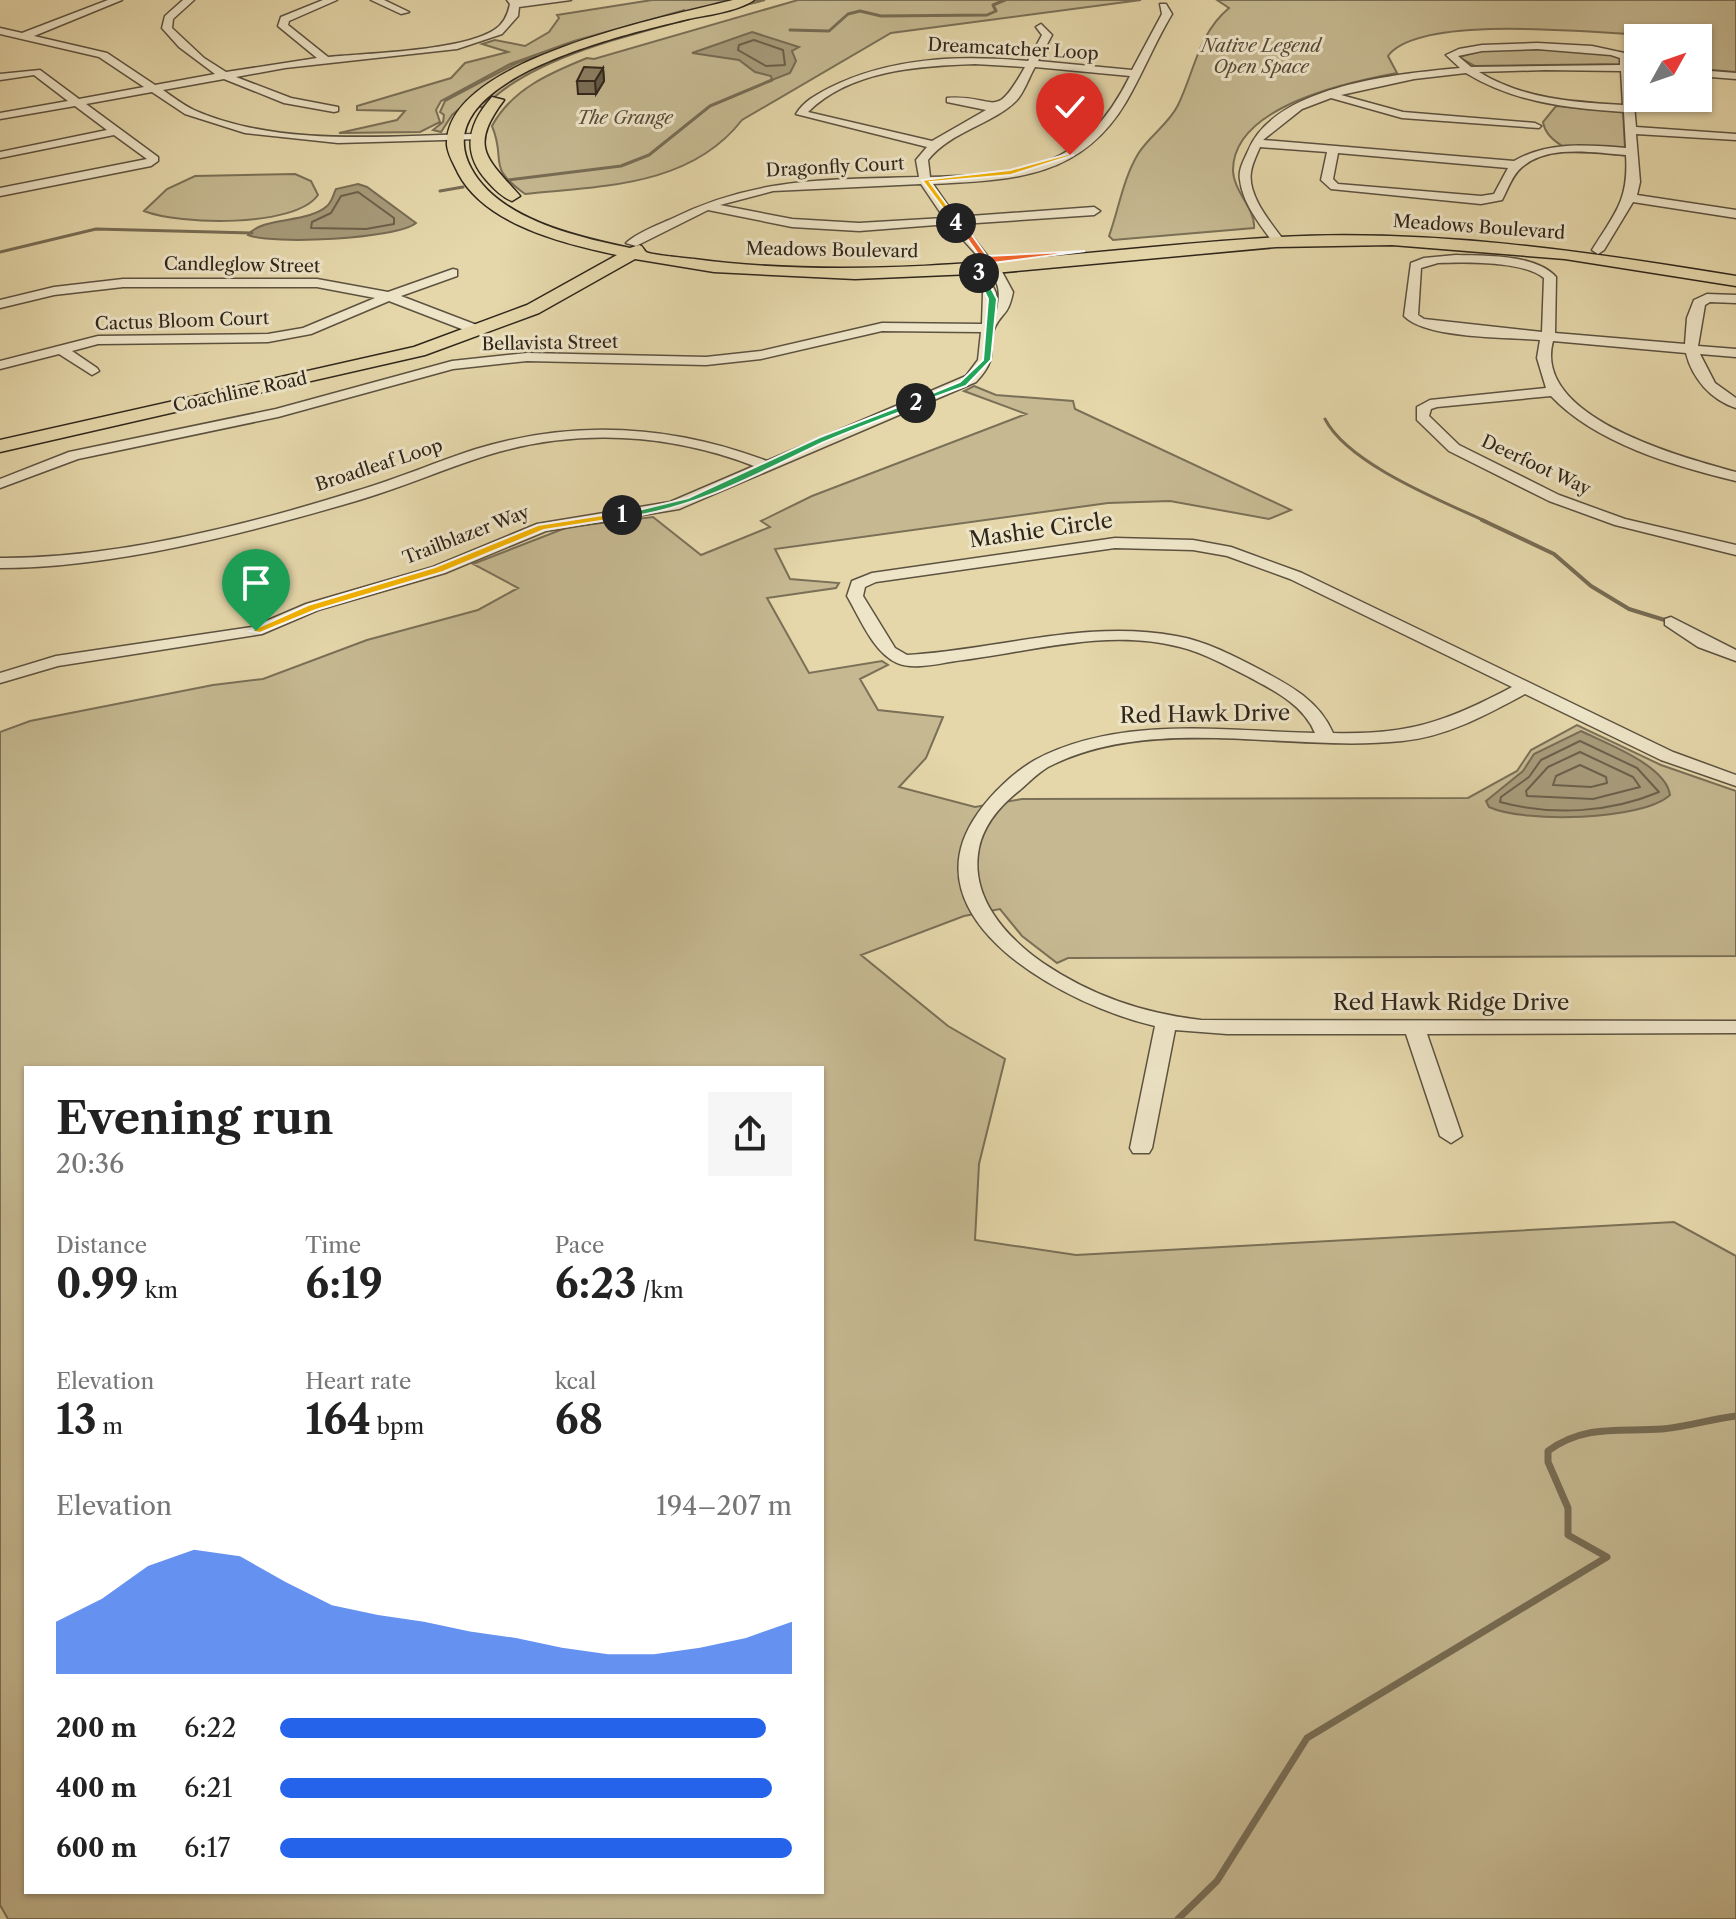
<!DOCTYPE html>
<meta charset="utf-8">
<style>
:root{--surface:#fff;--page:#f6f6f6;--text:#222;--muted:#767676;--accent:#2563eb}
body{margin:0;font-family:"Libre Caslon Text",serif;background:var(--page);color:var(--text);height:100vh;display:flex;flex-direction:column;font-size:30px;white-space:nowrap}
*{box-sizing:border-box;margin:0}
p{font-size:26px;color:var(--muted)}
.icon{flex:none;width:44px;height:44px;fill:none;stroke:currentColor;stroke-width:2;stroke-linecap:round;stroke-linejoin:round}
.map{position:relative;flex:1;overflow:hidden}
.sheet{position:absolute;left:24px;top:1066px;width:800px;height:828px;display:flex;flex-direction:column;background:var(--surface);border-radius:0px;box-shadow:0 2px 6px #0004}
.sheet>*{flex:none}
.needle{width:52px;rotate:50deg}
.tools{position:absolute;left:1624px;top:24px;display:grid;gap:16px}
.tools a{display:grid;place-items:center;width:88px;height:88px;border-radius:0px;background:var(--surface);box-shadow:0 2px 6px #0004;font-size:40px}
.pin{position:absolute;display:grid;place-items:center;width:68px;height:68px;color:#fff;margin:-82px -34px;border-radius:50% 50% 50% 0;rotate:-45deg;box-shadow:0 0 8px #0007}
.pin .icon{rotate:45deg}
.km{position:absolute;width:40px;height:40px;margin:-20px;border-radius:50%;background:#222;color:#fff;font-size:22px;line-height:40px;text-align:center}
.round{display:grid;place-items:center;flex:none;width:84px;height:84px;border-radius:0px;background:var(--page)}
.overview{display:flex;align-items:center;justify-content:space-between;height:136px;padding:0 32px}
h1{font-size:44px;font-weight:800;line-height:60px}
.stats{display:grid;grid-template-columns:repeat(3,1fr);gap:12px;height:136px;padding:8px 32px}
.stats div{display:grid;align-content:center}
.stats b{font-size:40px;font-weight:800}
.stats small{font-size:22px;font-weight:400}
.stats p{font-size:22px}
.chart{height:224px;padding:16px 32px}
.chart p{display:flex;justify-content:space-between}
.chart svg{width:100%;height:144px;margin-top:8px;fill:var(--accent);opacity:.7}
ul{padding:0 32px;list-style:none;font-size:26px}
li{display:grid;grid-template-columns:128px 96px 1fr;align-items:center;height:60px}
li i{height:20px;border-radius:10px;background:var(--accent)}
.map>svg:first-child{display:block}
.green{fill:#c6b992;stroke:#7a7057;stroke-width:2;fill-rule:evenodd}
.water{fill:#a79b7a;stroke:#776c54;stroke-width:2}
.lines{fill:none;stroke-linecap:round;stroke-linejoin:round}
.shore{stroke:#6b604b;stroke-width:2}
.stream-far2{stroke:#776c54;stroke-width:3}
.stream-far1{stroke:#776c54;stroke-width:4}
.stream{stroke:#776c54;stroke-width:7}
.minor-casing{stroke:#5c5240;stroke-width:3}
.major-casing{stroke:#2f261c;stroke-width:3}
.minor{fill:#eee5c8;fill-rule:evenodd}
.major{fill:#e5d7aa;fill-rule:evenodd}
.wall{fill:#7a7058;stroke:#2f261c;stroke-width:2}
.shaded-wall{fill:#635b47;stroke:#2f261c;stroke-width:2}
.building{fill:#8e8266;stroke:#2f261c;stroke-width:2}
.split-1{fill:#f5b400;stroke:#fff;stroke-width:2}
.split-2{fill:#22a559;stroke:#fff;stroke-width:2}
.split-3{fill:#22a559;stroke:#fff;stroke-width:2}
.split-4{fill:#f0652b;stroke:#fff;stroke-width:2}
.split-5{fill:#f5b400;stroke:#fff;stroke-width:2}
.labels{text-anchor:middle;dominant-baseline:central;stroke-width:6;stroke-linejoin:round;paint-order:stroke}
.far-park-label{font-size:18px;font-style:italic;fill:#554b3a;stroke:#eee5c8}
.far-street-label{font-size:18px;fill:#2f261c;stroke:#eee5c8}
.street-label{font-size:22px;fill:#2f261c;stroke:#eee5c8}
</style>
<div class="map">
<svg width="1736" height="1919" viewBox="0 0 1736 1919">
<rect width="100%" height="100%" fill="#e5d7aa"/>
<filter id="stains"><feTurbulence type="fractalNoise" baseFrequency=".0025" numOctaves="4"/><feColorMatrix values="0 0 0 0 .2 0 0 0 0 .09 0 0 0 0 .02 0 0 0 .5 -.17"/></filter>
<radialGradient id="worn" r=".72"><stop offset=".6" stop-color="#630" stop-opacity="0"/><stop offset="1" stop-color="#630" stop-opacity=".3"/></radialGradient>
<path class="green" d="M 652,0 L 739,0 L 577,45 L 485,87 L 452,115 L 441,132 L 433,130 L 443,122 L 444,115 L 440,112 L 445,101 L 517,63 L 685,10 L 574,41 L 510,64 L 441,101 L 436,110 L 440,122 L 420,132 L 339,133 L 397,120 L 405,111 L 357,110 L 357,106 L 451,78 L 465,63 L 508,52 L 482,44 L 495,40 L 525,46 L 549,32 L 559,18 L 557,15 Z
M 754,0 L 765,0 C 686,22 539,47 484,107 L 478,107 L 508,80 L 561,55 Z
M 798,0 L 1141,0 L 891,33 L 742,120 C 690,187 601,186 525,194 C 485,165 507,162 492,126 C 512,89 550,73 587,58 L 594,59 Z
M 1217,0 L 1736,0 L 1736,72 L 1712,70 L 1698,56 L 1698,38 C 1638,38 1423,8 1388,56 L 1397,73 C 1349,82 1232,106 1233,171 C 1234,192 1256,210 1254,228 L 1113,240 L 1109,236 C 1119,208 1123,179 1138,154 C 1149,136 1169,124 1178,105 C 1195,70 1198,34 1229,8 Z
M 1541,49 L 1620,55 L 1623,64 L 1475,66 L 1459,57 L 1484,50 Z
M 1556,106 L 1623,112 L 1625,148 L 1564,147 C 1554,141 1545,134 1543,122 Z
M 295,174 L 311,181 L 318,195 C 295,228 179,225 144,211 L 167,189 L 195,176 Z
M 974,386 L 996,395 L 1073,401 L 1075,409 L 1291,510 L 1269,519 L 1170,501 L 1108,503 L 775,549 L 790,579 L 839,583 L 836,588 L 767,598 L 809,673 L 882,661 L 888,665 L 860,679 L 878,710 L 943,717 L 926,758 L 899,787 L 975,807 L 1022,799 L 1468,798 L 1517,771 L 1531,750 L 1577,725 L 1661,765 L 1736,791 L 1736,956 L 1068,958 L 1057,963 L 1022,936 L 1000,909 L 964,916 L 861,955 L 948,1026 L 1005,1059 L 979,1164 L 975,1240 L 1076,1255 L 1674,1222 L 1736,1256 L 1736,1919 L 8,1919 L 0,1905 L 0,732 L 30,721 L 213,685 L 263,679 L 367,640 L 478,610 L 518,588 L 473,564 L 568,527 L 653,517 L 701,555 L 770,527 L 761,521 L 812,496 L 1026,414 L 964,391 ZM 26,1068 L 822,1068 L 822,1892 L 26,1892 Z"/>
<path class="water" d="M 752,32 L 799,47 L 792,51 L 796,61 L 790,73 L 772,80 L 771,76 L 755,72 L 739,60 L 692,53 Z
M 358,184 L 367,187 L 416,223 C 397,239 271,245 248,235 C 263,216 307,224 327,206 C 332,202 333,195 336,189 Z
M 1581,731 C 1605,743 1666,765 1670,795 C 1642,821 1523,823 1489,807 L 1486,801 L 1523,771 L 1534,754 Z"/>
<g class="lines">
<path class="shore" d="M 754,40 L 783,50 L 785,65 L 766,66 L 738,50 L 739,45 Z
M 358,192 L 394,218 L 394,224 L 366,229 L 311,228 L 312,222 L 331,213 L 341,196 Z
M 1580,741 L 1637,768 L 1659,792 C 1609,813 1552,816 1500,802 L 1501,797 L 1529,777 L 1541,760 Z
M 1580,752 L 1633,777 L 1640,787 L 1593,799 L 1527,796 L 1526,791 L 1548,767 Z
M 1580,765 L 1606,777 L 1607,783 L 1591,787 L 1553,785 L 1556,776 Z"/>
<path class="stream-far2" d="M 790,30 L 829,31 L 848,14 L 860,11 L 881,16 L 987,15 L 996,11 L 993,5 L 1005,0
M 508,180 L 621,166 L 649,155 L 710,106 L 772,80
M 440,191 L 463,187
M 0,252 L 96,229 L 252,233
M 1325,419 C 1348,464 1442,501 1487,522"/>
<path class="stream-far1" d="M 1482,520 L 1554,554 L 1591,586 L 1629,609 L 1671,622"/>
<path class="stream" d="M 1178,1919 L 1217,1881 L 1307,1738 L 1607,1557 L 1568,1535 L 1568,1508 L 1548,1462 L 1548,1451 C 1584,1424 1620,1432 1662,1429 C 1687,1427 1711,1419 1736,1416"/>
<g class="minor-casing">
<path id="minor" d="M 108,0 L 122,0 L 34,36 L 107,53 L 155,85 L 215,74 L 179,47 L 162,28 L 165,16 L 183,0 L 194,0 L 173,19 L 172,28 L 204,58 L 226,72 L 317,58 L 278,26 L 281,17 L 323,0 L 337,0 L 289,21 L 288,25 L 328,57 C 369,53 461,51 494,30 C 504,24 508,14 510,4 L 507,0 L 571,0 L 519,7 L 518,16 L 502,34 L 457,49 L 285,68 L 236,77 L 291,98 L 338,107 L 338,111 L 334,112 L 284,103 L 224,79 L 163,90 C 173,97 183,105 194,110 C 277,147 386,136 475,134 L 479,135 L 479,139 L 338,143 L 245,133 L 185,114 L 152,92 L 86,104 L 158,157 L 158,161 L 151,166 L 0,196 L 0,188 L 147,159 L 114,135 L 0,158 L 0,152 L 107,130 L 75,106 L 0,119 L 0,113 L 68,101 L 34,75 L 0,80 L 0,74 L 40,70 L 79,99 L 144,87 L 99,57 L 0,34 L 0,28 L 22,33 Z
M 371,0 L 384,0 L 409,12 L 401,14 Z
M 1160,4 L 1166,4 L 1172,14 C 1155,42 1143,73 1126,102 C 1081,178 1014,180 933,184 L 956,217 L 1094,207 L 1100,211 L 1094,215 L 962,224 L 990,259 L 985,262 L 1000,268 L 1013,292 C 1008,316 1004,310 995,327 C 985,347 1002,355 976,382 L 679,509 L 546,531 L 445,573 L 318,610 L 262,634 L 58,666 L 0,683 L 0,673 L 56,656 L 252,627 L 306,604 L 433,567 L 537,524 L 670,502 L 754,466 C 668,433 576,428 488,455 C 443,469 401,488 356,501 C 247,533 114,568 0,568 L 0,558 C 113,559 248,525 356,491 C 397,479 436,462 476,449 C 574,419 672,425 767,461 L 966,376 L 978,360 L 981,332 L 882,331 L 761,359 L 706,365 L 527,361 L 453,369 L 278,417 L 78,459 L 0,488 L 0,479 L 69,452 L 276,409 L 452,361 L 527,353 L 706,357 L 761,351 L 882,323 L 982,324 L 983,293 L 973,273 L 983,262 L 949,224 L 859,231 L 792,227 L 708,210 L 636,246 L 626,243 C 637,233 655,226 669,220 C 755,177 824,180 919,177 L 916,160 L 927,147 L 796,114 C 804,101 816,95 829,88 C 891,57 960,55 1028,61 L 1042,35 L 1036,27 L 1041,24 L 1052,35 L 1038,61 L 1132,70 L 1162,14 ZM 975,64 L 1025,67 C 993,124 997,94 947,98 L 947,102 L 986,110 L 932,141 L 808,112 C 850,70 919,66 975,64 ZM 1035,67 L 1130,76 C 1083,170 1027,174 930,177 L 928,160 C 951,131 993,124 1016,101 C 1024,93 1029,77 1035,67 ZM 921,184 L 944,218 L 859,223 L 792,219 L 720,205 L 773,191 ZM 986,272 C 1001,280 1000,295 997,310 L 996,293 Z
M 1537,43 L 1592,46 L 1629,54 L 1631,66 L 1638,66 L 1638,72 L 1631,72 L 1636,127 L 1736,134 L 1736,140 L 1636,134 L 1640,182 L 1637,195 L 1736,210 L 1736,218 L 1633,202 L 1604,250 L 1598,254 L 1592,250 C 1615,213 1629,200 1626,155 C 1594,153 1549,144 1522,167 C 1512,175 1508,189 1502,200 L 1481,204 L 1331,189 L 1321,180 L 1327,152 L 1260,147 C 1257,154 1252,164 1251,172 C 1247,196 1272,224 1285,242 L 1283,245 L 1275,245 C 1261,226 1243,204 1240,180 C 1238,170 1244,160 1248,151 C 1274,86 1395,74 1460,68 L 1446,55 L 1459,49 L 1482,45 ZM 1537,49 L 1611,55 L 1620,58 L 1620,65 L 1471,67 L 1458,56 L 1482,51 ZM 1545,70 L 1621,71 L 1623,105 C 1573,102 1523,99 1479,72 ZM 1466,73 C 1515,103 1568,108 1624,112 L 1626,148 C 1587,145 1549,141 1514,161 L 1263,140 L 1302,109 L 1331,98 L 1402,118 L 1539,128 L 1541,126 L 1535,123 L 1403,112 L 1341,95 L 1414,79 ZM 1338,153 L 1508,168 L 1494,194 L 1481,196 L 1338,184 L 1333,179 Z
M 1698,70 L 1736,73 L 1736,79 L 1698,76 Z
M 1456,255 C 1485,256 1536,254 1556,277 L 1555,333 L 1685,344 L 1687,318 L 1694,300 L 1707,294 L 1736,295 L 1736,303 L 1710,302 L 1705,305 L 1698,346 L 1736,349 L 1736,357 L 1700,354 L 1715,383 L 1736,398 L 1736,408 C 1711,400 1692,378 1686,353 L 1553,341 C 1532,418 1682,457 1736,472 L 1736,481 C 1674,466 1595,443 1551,396 L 1437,407 L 1431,409 L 1429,416 L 1459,445 L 1559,495 L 1625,519 L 1736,545 L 1736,555 L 1615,525 L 1549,501 L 1449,451 L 1417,420 L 1417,407 L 1430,400 L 1546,388 L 1537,358 L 1540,340 C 1508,337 1426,339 1404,316 L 1411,263 L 1424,258 ZM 1438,263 C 1464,262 1524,261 1544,278 L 1542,332 L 1424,319 L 1418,315 L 1421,268 Z
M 453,269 L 457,270 L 457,276 L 401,296 L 482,327 L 482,333 L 472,333 L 389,301 L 311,334 L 268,342 L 98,344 L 72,351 L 97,368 L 99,371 L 92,375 L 59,354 L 0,369 L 0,361 L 98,336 L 268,334 L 303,328 L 375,298 L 317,287 L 123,287 L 54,295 L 0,308 L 0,300 L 54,287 L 123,279 L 317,279 L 388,292 Z
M 1115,538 L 1193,540 L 1231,547 L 1302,573 L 1673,752 L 1736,775 L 1736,786 L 1661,760 L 1525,694 C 1486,715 1446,737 1402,741 C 1289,753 1153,713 1048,767 C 1038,773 1029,782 1020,790 C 1001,805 984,824 979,848 C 969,897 1006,937 1043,963 C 1092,996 1142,1013 1201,1020 L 1736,1021 L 1736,1033 L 1427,1034 L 1462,1136 L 1451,1143 L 1440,1136 L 1406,1034 L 1227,1034 L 1175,1030 L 1152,1148 L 1149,1153 L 1133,1153 L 1130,1148 L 1155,1026 C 1071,1007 901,921 978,813 C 992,793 1014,772 1035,760 C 1120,715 1224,731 1315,733 C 1303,704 1273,690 1247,676 C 1225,665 1204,653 1180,647 C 1109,628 1034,651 963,660 C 945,662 914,671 897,663 C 873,652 860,618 847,596 L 852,581 L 872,573 ZM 1115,548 L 1193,550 L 1227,556 L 1290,579 L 1512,687 C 1446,722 1408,735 1333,733 C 1319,701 1291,686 1261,670 C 1234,656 1206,641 1176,636 C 1086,619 997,650 907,655 L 895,648 L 863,596 L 865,587 L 876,582 Z
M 1671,617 L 1736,650 L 1736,661 L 1698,647 L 1665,625 L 1665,619 Z"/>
</g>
<g class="major-casing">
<path id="major" d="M 733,0 L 754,0 C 737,12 705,15 684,20 C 628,34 423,79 471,168 C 498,219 577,237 630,248 L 639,245 C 643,246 643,249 646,252 C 650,255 686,258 694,259 C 890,285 1083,248 1279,237 C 1433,229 1584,251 1736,276 L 1736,286 L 1565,259 L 1392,245 L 1276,247 L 995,273 L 855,279 L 714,272 L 635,259 L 539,313 L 425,355 L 0,452 L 0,440 L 414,347 L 527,305 L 617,255 C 565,244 485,225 458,173 C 454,164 448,155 447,145 C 443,59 671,16 733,0 Z
M 492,97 L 504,100 C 468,148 487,158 520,196 L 512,201 C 502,197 494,189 487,181 C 461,152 468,124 492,97 Z"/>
</g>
<use href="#minor" class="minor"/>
<use href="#major" class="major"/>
</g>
<path class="wall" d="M 603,68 L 604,81 L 596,94 L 578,94 L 577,81 Z"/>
<path class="shaded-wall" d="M 603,68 L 604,81 L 596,94 L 595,81 Z"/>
<path class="building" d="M 584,67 L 603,68 L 595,81 L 577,81 Z"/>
<path class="split-1" d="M 622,512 L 626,517 L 544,530 L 443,572 L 316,610 L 260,633 L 250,631 L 308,605 L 435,567 L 538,525 Z"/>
<path class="split-2" d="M 916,400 L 919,405 C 887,417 854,429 822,443 C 757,474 695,509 622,518 L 618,515 L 688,498 L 820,437 Z"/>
<path class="split-3" d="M 982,271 L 997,299 L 991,360 L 966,386 L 913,405 L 913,401 L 960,382 L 983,360 L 988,299 L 975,273 Z"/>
<path class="split-4" d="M 956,221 L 966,227 L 987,256 L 1085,251 L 993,263 L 979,275 L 975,273 L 987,261 L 982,260 L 961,230 L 953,225 Z"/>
<path class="split-5" d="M 1068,154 L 1074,155 L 1011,175 L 930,182 L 960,223 L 956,226 L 922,180 L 1010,170 Z"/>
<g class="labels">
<g class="far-park-label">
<text x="1261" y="46">Native Legend<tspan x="1261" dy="21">Open Space</tspan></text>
<text x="625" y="118">The Grange</text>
</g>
<g class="far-street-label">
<text transform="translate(1013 49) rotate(3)">Dreamcatcher Loop</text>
<text transform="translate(835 167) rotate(-3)">Dragonfly Court</text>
<text transform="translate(1479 227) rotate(4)">Meadows Boulevard</text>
<text transform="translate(832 250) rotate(1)">Meadows Boulevard</text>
<text transform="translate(242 265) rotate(1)">Candleglow Street</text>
<text transform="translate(182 321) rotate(-2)">Cactus Bloom Court</text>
<text transform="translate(550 343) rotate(-1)">Bellavista Street</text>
<text transform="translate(240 392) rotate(-12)">Coachline Road</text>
<text transform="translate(379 465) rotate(-18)">Broadleaf Loop</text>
<text transform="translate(1536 465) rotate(25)">Deerfoot Way</text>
<text transform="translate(466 535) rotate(-21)">Trailblazer Way</text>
</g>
<g class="street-label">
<text transform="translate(1041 530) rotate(-8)">Mashie Circle</text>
<text transform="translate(1205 714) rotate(-1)">Red Hawk Drive</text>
<text x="1451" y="1002">Red Hawk Ridge Drive</text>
</g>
</g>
<rect width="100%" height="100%" filter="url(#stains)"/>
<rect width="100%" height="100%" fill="url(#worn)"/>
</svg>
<div class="tools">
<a><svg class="needle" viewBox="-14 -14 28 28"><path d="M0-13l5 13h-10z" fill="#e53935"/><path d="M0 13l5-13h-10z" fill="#767676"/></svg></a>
</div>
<div class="pin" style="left:256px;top:631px;background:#1e9e55"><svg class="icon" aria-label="arrive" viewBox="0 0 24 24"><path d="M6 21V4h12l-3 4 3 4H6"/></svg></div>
<div class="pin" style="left:1070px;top:155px;background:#d93025"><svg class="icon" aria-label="check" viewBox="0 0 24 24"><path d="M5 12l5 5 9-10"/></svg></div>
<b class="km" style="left:622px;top:515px">1</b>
<b class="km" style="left:916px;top:403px">2</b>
<b class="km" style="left:979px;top:273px">3</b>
<b class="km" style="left:956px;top:223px">4</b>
<section class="sheet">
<div class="overview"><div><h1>Evening run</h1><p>20:36</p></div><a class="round"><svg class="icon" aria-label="share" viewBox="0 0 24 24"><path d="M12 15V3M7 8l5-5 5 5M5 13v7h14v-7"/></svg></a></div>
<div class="stats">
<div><p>Distance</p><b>0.99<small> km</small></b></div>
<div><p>Time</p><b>6:19</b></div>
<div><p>Pace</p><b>6:23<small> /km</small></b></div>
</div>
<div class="stats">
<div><p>Elevation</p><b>13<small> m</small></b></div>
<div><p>Heart rate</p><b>164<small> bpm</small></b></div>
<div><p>kcal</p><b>68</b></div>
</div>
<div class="chart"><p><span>Elevation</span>194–207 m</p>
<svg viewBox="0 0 160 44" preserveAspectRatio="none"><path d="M0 44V28L10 21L20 11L30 6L40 8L50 16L60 23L70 26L80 28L90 31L100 33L110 36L120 38L130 38L140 36L150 33L160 28V44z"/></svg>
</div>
<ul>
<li><b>200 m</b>6:22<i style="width:95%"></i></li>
<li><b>400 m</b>6:21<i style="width:96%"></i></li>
<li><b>600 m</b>6:17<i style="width:100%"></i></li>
</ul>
</section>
</div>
